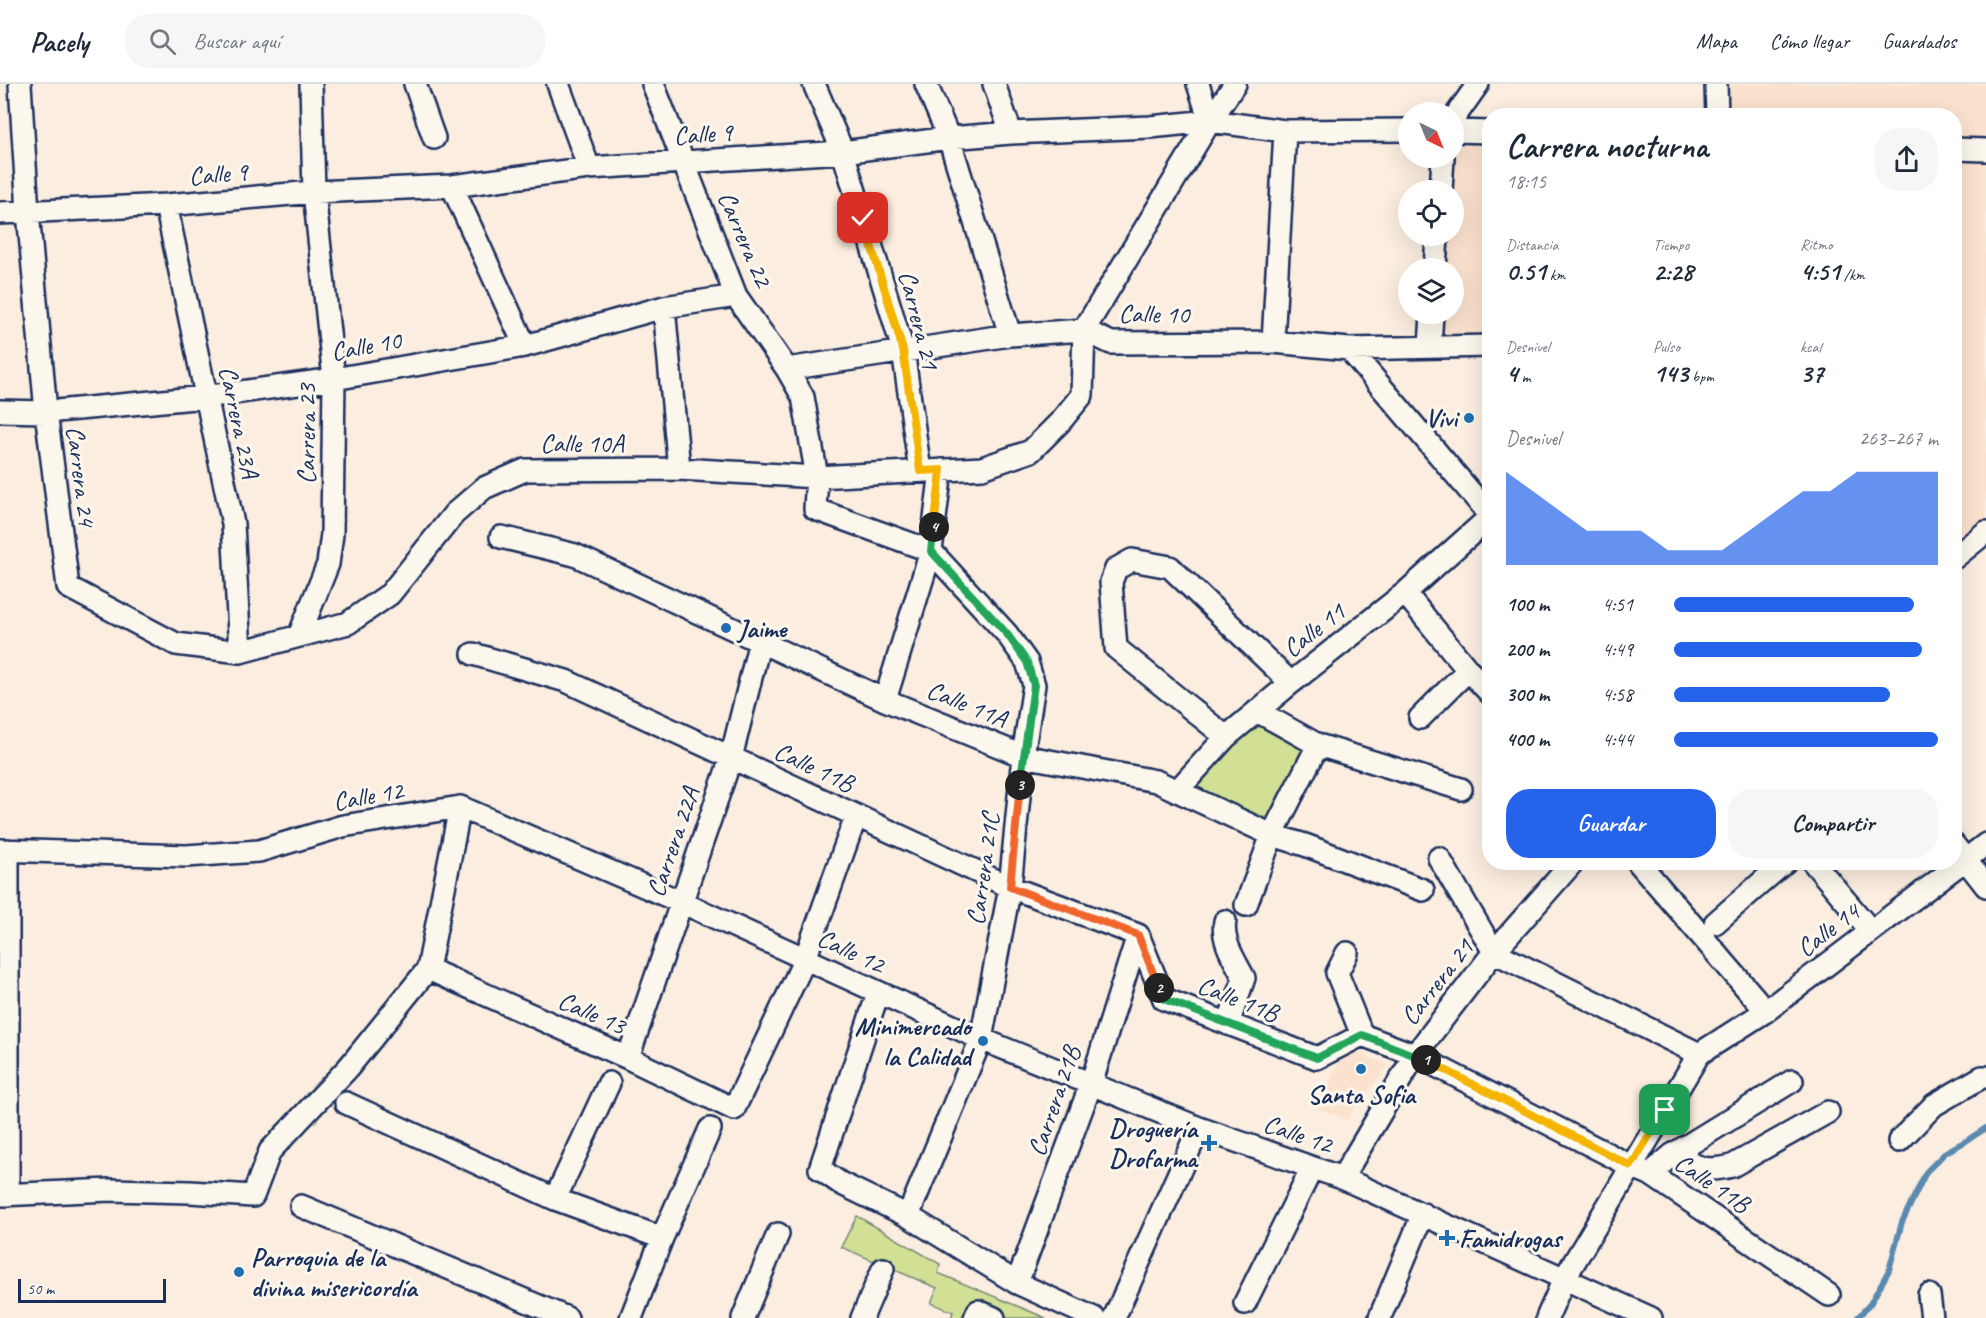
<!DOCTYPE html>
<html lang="es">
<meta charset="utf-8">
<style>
:root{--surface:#fff;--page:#f6f6f7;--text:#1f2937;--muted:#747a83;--line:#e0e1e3;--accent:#2563eb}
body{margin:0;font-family:Caveat,sans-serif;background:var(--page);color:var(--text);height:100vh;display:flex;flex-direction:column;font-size:22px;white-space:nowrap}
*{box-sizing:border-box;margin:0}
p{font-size:20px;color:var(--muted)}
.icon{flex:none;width:33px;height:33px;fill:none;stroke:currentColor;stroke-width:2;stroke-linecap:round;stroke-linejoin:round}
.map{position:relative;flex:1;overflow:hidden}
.side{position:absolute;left:1482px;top:24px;width:480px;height:762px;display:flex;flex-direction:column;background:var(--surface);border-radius:24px;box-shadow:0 6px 24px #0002}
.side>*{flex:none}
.needle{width:39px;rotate:137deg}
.controls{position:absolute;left:1398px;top:18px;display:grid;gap:12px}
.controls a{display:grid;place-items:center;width:66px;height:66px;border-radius:50%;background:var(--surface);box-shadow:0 6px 24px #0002;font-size:30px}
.scale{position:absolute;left:18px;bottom:15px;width:148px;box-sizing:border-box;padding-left:6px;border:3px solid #1b2f5e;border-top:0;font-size:16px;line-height:21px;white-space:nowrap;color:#1b2f5e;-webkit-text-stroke:4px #fbf7ec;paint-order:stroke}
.pin{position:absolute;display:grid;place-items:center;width:51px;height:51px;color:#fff;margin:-26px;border-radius:12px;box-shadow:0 3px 9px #0006}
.km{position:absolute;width:30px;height:30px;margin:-15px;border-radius:50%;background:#222;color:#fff;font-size:16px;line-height:30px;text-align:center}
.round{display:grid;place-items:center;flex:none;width:63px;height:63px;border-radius:24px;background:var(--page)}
.overview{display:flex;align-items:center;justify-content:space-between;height:102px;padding:0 24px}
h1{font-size:33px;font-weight:800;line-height:45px}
.figures{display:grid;grid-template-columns:repeat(3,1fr);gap:9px;height:102px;padding:6px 24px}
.figures div{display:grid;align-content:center}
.figures b{font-size:26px;font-weight:800}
.figures small{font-size:16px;font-weight:400}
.figures p{font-size:16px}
.chart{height:168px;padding:12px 24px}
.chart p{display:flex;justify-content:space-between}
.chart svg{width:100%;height:108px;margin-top:6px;fill:var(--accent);opacity:.7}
.cta{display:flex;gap:12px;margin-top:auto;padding:12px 24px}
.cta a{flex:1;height:69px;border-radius:24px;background:var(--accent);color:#fff;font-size:24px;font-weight:800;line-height:69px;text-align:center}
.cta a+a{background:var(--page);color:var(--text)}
ul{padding:0 24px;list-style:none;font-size:20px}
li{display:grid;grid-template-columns:96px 72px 1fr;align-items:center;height:45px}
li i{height:15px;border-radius:8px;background:var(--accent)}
header{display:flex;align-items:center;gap:36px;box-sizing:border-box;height:84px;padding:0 30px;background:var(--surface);border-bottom:2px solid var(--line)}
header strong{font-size:28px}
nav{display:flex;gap:33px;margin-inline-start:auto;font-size:21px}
.search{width:420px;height:54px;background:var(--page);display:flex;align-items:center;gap:15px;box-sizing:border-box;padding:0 21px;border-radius:24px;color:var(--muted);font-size:22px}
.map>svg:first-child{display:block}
.built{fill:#fbe2cf}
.green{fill:#d1e094;stroke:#768879;stroke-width:1.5}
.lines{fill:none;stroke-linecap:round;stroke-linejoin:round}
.stream{stroke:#5a8aaf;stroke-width:6}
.minor-casing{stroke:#1b2f5e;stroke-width:26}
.minor{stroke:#fbf7ec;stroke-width:21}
.split-1-casing{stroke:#fff;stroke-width:12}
.split-2-casing{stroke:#fff;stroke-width:12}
.split-3-casing{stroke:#fff;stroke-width:12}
.split-4-casing{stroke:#fff;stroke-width:12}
.split-5-casing{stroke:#fff;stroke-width:12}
.split-1{stroke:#f5b400;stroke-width:8}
.split-2{stroke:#22a559;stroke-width:8}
.split-3{stroke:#f0652b;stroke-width:8}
.split-4{stroke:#22a559;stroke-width:8}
.split-5{stroke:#f5b400;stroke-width:8}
.poi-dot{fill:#1f6fb2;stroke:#fbf7ec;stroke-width:2}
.labels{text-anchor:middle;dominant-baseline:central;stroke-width:6;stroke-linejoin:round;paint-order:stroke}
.street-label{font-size:26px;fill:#1b2f5e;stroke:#fbf7ec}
.poi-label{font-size:26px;font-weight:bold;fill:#1b2f5e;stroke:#fbf7ec;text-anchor:end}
</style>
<header>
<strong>Pacely</strong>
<div class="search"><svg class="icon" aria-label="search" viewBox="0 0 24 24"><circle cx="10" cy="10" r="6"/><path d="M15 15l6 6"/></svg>Buscar aquí</div>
<nav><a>Mapa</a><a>Cómo llegar</a><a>Guardados</a></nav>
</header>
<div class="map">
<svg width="1986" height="1234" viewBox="0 0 1986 1234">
<rect width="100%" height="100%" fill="#fbeddf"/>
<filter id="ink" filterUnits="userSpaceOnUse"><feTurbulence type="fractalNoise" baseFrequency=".0167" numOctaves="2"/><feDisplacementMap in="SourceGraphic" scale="12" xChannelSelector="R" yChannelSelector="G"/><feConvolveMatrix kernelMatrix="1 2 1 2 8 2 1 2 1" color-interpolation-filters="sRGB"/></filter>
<g filter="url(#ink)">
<path class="built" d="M 1716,0 L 1986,0 L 1986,448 L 1955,474 L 1954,32 L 1717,31 Z
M 1454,47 L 1489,48 L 1489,262 L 1430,262 L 1432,230 L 1454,230 L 1454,184 L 1435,184 L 1437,152 L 1454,152 L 1454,106 L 1441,106 L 1443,74 L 1454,74 Z
M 1345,963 L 1388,981 L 1346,1036 L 1318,1024 Z"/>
<path class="green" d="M 1257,627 L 1318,661 L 1272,751 L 1177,707 Z
M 857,1132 L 940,1180 L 938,1189 L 1046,1234 L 951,1234 L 953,1228 L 931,1219 L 937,1204 L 841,1163 Z"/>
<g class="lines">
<path class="stream" d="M 1857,1234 L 1870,1220 L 1889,1186 L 1902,1138 L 1926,1088 L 1946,1068 L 1966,1057 L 1986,1044"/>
<g class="minor-casing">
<path id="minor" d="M 20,0 L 28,128 L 46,328 L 68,503 L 176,560 L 240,568 L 348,539 L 390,510 L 454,430 L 484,404 L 525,386 L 679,385 L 817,393 L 982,384 L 1031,367 L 1060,338 L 1082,311 L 1084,246 L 1210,37 L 1235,0
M 415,0 L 434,54
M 558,0 L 589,84
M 653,0 L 736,212 L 787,285 L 803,313 L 817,393 L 815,425 L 931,467 L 1007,550 L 1027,578 L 1034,601 L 1023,672 L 1010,803 L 981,955 L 908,1132
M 814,0 L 843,68 L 903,266 L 920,387
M 926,0 L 949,54 L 1010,251
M 994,0 L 1011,49
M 1198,0 L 1210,37
M 1716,0 L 1717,32
M 1454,34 L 1478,0
M 1454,47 L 1490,48
M 1954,65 L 1986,66
M 452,102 L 525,262
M 1441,106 L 1443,74
M 166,121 L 233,440 L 240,568
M 0,129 L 166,121 L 314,108 L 452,102 L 589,84 L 843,68 L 949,54 L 1011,49 L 1150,43 L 1210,37 L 1285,47 L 1408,46
M 1435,184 L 1437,152
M 664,223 L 679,385
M 1273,258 L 1285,47
M 1430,262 L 1432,230
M 1349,265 L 1490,431
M 787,285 L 1010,251 L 1084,246 L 1111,259 L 1273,258 L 1349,265 L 1490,262
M 0,327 L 46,328 L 205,313 L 334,295 L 525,262 L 664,223 L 736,212
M 501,453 L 575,471 L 885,616 L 1023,672 L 1156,697 L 1272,751 L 1305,761 L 1423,806
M 1954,474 L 1986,448
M 1405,509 L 1468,586 L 1490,609
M 299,552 L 328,480 L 332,450 L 334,295 L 314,108 L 311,0
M 473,570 L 566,597 L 1010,803 L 1138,851 L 1164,915 L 1317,974 L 1362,951 L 1415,971 L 1631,1082 L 1650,1090 L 1829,1211
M 885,616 L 931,467 L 941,386
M 1257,627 L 1318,661 L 1461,705
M 1420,634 L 1468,586
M 1226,653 L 1116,564 L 1111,498 L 1116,485 L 1132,476 L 1170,483 L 1291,599
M 1177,707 L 1226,653 L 1291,599 L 1405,509 L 1490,433
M 1954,761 L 1986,802
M 0,766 L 186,772 L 259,767 L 343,742 L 460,723 L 681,818 L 981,955 L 1199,1044 L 1342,1094 L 1651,1234
M 1439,774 L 1494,868 L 1699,970
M 1638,778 L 1766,927
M 1813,778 L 1871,847
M 1246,821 L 1272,751 L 1318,661
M 1225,837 C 1221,857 1235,876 1244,894 L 1228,940
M 1715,839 L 1785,778
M 1347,869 L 1337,889 L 1362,951
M 428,885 L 628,974 L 734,1025 L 805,875 L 856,732
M 878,909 L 820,1085 L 840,1099 L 908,1132 L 1017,1199 L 1094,1234
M 628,974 L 731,674 L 760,557
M 346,1019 L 555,1115 L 662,1154
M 1899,1057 L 1934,1021 L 1982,993 L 1986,993
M 1672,1071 L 1792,997
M 1650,1090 L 1672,1071 C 1696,1082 1705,1089 1732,1082 L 1828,1028
M 1342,1094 L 1415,971 L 1494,868 L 1573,778
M 0,1111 L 110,1106 L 190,1108 L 253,1112 L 270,1067 L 348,984 L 428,885 L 460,723
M 8,1111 L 8,766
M 555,1115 L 609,999
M 301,1122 L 567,1234
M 1017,1199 L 1091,1000 L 1138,851
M 1929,1211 L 1932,1234
M 1245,1219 L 1312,1084
M 1380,1233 L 1423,1130
M 631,1234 L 662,1154 L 710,1045
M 743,1234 L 778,1150
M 862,1234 L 883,1185
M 975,1234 L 978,1227 L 994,1234
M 1114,1234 L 1199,1044
M 1547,1234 L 1564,1195 L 1699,970 L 1766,927 L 1986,760"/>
</g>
<use href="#minor" class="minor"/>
</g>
</g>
<g class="lines" filter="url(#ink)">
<g class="split-1-casing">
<path id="split-1" d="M 1426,976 L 1631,1082 L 1665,1026"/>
</g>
<g class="split-2-casing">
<path id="split-2" d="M 1159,904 L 1164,915 L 1317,974 L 1362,951 L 1426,976"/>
</g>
<g class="split-3-casing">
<path id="split-3" d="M 1020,701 L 1010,803 L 1138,851 L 1159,904"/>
</g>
<g class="split-4-casing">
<path id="split-4" d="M 934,443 L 931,467 L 1007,550 L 1027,578 L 1034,601 L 1020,701"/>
</g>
<g class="split-5-casing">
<path id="split-5" d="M 863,134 L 903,266 L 920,387 L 941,386 L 934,443"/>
</g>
<use href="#split-1" class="split-1"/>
<use href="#split-2" class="split-2"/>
<use href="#split-3" class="split-3"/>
<use href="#split-4" class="split-4"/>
<use href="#split-5" class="split-5"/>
</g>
<g class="poi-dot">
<circle cx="1469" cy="334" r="6"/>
<circle cx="726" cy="544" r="6"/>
<circle cx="983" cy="957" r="6"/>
<circle cx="1361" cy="985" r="6"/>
<path d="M1206 1050h6v6h6v6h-6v6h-6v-6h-6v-6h6z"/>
<path d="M1444 1145h6v6h6v6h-6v6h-6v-6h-6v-6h6z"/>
<circle cx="239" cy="1188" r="6"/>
</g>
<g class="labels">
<g class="street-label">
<text transform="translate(703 50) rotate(-4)">Calle 9</text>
<text transform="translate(218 90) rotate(-5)">Calle 9</text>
<text transform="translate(745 155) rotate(67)">Carrera 22</text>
<text transform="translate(1154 230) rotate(1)">Calle 10</text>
<text transform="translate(919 236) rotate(76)">Carrera 21</text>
<text transform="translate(366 262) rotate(-10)">Calle 10</text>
<text transform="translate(239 338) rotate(78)">Carrera 23A</text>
<text transform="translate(306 350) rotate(-90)">Carrera 23</text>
<text x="582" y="359">Calle 10A</text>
<text transform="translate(81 392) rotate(83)">Carrera 24</text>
<text transform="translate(1314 546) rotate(-38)">Calle 11</text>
<text transform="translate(967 620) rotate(22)">Calle 11A</text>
<text transform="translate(814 683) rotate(25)">Calle 11B</text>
<text transform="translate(368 712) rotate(-10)">Calle 12</text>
<text transform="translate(673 758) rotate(-71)">Carrera 22A</text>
<text transform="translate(983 785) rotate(-82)">Carrera 21C</text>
<text transform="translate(1828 846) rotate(-37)">Calle 14</text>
<text transform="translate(851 867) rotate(25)">Calle 12</text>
<text transform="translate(1437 898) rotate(-52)">Carrera 21</text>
<text transform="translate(1238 915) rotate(21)">Calle 11B</text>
<text transform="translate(592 929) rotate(24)">Calle 13</text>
<text transform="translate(1054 1017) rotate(-71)">Carrera 21B</text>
<text transform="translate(1298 1050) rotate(19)">Calle 12</text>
<text transform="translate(1712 1099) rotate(34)">Calle 11B</text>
</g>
<g class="poi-label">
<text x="1457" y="334">Vivi</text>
<text x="738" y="544" text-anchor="start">Jaime</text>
<text x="971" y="942">Minimercado<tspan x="971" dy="30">la Calidad</tspan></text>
<text x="1361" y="1010" text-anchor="middle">Santa Sofia</text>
<text x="1197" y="1044">Droguería<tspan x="1197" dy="30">Drofarma</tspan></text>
<text x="1459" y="1154" text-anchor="start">Famidrogas</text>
<text x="251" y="1173" text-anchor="start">Parroquia de la<tspan x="251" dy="30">divina misericordía</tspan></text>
</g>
</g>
</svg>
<div class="controls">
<a><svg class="needle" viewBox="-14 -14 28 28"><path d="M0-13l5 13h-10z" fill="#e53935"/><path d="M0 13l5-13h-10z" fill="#747a83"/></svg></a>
<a><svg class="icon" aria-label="locate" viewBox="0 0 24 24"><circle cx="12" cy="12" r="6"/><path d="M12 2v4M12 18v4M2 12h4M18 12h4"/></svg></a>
<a><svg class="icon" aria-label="layers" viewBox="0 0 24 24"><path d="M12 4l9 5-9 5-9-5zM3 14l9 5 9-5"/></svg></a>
</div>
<div class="scale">50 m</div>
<div class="pin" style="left:1665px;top:1026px;background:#1e9e55"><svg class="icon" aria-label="arrive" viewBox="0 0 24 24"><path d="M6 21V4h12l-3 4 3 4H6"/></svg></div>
<div class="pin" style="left:863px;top:134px;background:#d93025"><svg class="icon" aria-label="check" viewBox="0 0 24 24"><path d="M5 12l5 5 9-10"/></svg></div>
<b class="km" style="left:1426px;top:976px">1</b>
<b class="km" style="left:1159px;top:904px">2</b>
<b class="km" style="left:1020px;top:701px">3</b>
<b class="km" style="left:934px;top:443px">4</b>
<section class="side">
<div class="overview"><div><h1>Carrera nocturna</h1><p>18:15</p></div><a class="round"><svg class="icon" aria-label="share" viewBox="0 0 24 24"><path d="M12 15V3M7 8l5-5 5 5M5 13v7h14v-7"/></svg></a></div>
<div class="figures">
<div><p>Distancia</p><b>0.51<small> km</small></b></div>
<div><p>Tiempo</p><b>2:28</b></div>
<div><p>Ritmo</p><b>4:51<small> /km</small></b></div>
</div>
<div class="figures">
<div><p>Desnivel</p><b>4<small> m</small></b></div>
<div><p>Pulso</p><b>143<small> bpm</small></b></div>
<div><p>kcal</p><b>37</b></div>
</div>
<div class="chart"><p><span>Desnivel</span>263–267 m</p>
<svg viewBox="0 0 160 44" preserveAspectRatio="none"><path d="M0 44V6L10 14L20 22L30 30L40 30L50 30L60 38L70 38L80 38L90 30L100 22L110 14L120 14L130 6L140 6L150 6L160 6V44z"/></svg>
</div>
<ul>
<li><b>100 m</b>4:51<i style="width:91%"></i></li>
<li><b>200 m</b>4:49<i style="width:94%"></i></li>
<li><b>300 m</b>4:58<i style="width:82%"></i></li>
<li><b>400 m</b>4:44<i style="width:100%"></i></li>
</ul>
<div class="cta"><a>Guardar</a><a>Compartir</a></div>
</section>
</div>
